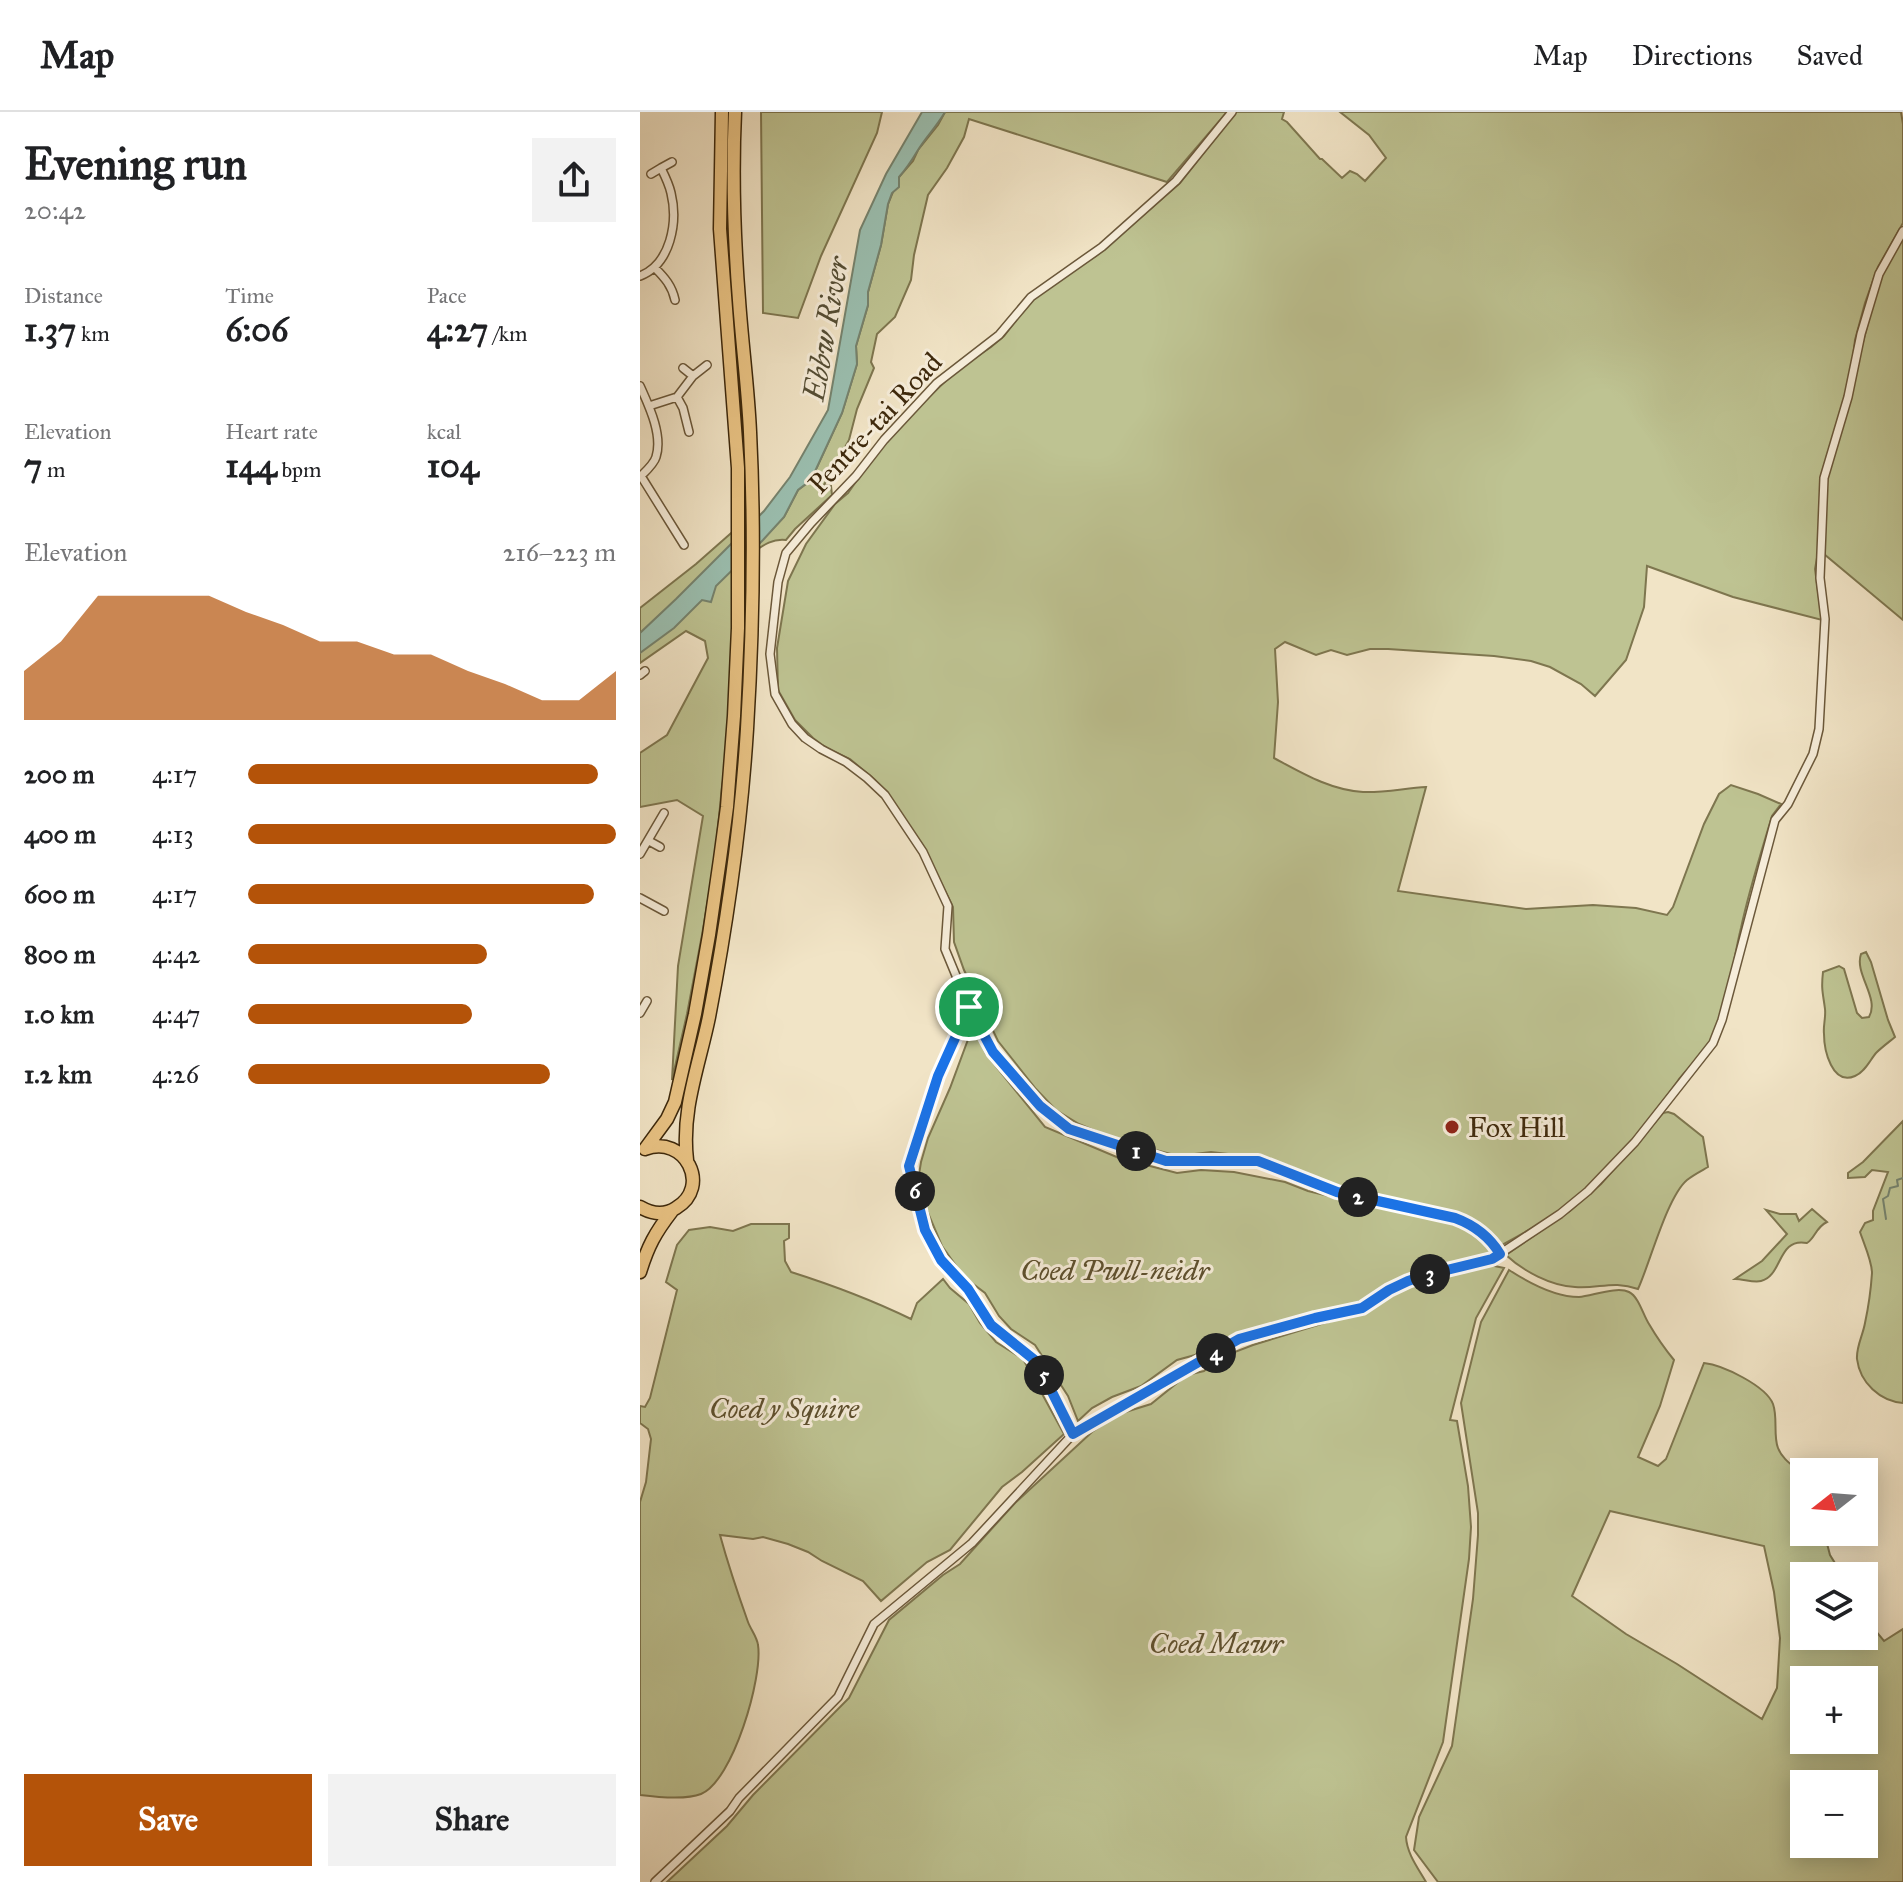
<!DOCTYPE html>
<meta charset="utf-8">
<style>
:root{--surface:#fff;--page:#f2f2f2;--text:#202124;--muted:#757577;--line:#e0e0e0;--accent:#b45309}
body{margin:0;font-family:"IM FELL Great Primer",serif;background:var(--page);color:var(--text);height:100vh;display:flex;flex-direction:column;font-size:30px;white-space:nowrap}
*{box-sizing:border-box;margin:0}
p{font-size:26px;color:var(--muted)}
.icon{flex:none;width:44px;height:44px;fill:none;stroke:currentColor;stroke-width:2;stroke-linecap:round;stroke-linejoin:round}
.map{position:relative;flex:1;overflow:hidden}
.sheet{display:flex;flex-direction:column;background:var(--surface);width:640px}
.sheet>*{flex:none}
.needle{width:52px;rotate:253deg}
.controls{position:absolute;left:1150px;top:1346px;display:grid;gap:16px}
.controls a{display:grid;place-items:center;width:88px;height:88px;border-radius:0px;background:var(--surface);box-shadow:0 4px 20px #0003;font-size:40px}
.pin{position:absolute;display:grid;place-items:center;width:68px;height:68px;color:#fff;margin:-34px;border:4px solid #fff;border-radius:50%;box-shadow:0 2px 8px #0007}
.km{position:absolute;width:40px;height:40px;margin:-20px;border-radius:50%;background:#222;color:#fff;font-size:22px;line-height:40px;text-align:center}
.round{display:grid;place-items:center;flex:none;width:84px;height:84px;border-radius:0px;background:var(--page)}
.head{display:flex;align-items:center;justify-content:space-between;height:136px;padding:0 24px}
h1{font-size:44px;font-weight:700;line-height:60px}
.stats{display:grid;grid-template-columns:repeat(3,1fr);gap:12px;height:136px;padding:8px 24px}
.stats div{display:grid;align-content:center}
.stats b{font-size:34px;font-weight:700}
.stats small{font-size:22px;font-weight:400}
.stats p{font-size:22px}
.chart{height:224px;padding:16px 24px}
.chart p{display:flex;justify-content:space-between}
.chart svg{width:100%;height:144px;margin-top:8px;fill:var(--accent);opacity:.7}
.cta{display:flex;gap:16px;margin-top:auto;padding:16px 24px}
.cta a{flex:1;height:92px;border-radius:0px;background:var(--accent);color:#fff;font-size:32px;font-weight:700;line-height:92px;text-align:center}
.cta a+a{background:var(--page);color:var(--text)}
ul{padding:0 24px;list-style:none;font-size:26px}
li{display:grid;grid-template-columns:128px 96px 1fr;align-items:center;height:60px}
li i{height:20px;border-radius:10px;background:var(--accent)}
header{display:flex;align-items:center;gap:48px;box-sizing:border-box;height:112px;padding:0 40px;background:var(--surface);border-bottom:2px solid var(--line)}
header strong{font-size:38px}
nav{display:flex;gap:44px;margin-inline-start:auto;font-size:28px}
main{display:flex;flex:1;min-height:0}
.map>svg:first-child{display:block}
.green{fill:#bec392;stroke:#7e764f;stroke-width:2;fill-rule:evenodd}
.water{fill:#9bbfb0;stroke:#76836e;stroke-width:2}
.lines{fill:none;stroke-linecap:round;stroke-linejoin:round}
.stream{stroke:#76836e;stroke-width:2}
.street-casing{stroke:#6b583a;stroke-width:10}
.primary-casing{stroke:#3e290c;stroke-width:15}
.street{stroke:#f6edda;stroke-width:7}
.primary{stroke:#e8c283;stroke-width:12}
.route-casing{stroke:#fff;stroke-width:16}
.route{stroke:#1a73e8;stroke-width:10}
.poi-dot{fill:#8f2418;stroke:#f6edda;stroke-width:3}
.labels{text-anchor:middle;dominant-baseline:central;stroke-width:6;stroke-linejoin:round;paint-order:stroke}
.street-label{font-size:28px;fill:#3e290c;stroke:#f6edda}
.poi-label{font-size:28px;fill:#3e290c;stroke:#f6edda;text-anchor:start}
.park-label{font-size:28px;font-style:italic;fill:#5e502e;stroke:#f6edda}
.water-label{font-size:30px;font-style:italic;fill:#554e35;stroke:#f6edda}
</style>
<header>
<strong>Map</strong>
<nav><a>Map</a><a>Directions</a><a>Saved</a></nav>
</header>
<main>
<section class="sheet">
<div class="head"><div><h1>Evening run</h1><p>20:42</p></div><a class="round"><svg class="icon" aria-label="share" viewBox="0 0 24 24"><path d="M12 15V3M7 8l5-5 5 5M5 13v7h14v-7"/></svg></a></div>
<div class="stats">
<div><p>Distance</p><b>1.37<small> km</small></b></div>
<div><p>Time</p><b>6:06</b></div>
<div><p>Pace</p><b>4:27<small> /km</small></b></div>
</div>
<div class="stats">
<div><p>Elevation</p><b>7<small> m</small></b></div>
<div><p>Heart rate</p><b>144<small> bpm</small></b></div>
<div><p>kcal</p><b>104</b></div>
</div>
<div class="chart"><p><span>Elevation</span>216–223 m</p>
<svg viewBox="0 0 160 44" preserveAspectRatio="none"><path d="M0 44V29L10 20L20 6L30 6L40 6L50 6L60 11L70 15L80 20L90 20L100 24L110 24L120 29L130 33L140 38L150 38L160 29V44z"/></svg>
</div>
<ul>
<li><b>200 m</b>4:17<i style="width:95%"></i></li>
<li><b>400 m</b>4:13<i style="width:100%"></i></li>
<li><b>600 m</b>4:17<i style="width:94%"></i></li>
<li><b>800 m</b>4:42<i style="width:65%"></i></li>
<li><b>1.0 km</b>4:47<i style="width:61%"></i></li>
<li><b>1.2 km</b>4:26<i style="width:82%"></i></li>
</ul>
<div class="cta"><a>Save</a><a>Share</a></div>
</section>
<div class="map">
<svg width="1263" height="1770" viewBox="0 0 1263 1770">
<rect width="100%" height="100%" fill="#f1e4c6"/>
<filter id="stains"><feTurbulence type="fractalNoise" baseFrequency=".0025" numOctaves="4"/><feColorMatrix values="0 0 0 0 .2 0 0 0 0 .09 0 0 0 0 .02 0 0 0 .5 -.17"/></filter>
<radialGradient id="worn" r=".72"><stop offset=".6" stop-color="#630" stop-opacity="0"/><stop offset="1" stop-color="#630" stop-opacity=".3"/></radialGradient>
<path class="green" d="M 121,0 L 242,0 L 237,21 L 181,144 L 158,206 L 123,201 Z
M 305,0 L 587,0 L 527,70 L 329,7 L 324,25 L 307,56 L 288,83 L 274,143 L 271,168 L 255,205 L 237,222 L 231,250 L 234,256 L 217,297 L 209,328 L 184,373 L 191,374 L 192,383 L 155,417 L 146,428 C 130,426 120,436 106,445 L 144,405 L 158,378 L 171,368 L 202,301 L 217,252 L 216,234 L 228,193 L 228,180 L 241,133 L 248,92 L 259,65 L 273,49 L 278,38 L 298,13 Z
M 596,0 L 644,0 L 642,7 L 647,10 L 680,47 L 682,47 L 702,66 L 710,59 L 717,62 L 725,69 L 746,46 L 729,23 L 700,0 L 1261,0 L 1263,12 L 1263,111 L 1238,155 L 1225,191 L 1215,228 L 1212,254 L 1202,296 L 1182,361 L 1179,435 L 1175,457 L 1182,508 L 1093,485 L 1007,454 L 1004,495 L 986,548 L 955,584 L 941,572 L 910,555 L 891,549 L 854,544 L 748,537 L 730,537 L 707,543 L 691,538 L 676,543 L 645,530 L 635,537 L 638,590 L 634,646 C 662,661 690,678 723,680 C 743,681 766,676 786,675 L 758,779 L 886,797 L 953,793 L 996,796 L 1027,803 L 1033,795 L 1064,712 L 1079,682 L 1091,673 L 1118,682 L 1141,692 L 1132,704 C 1121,741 1109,778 1101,816 C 1092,851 1089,895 1072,928 C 1064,944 1047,955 1037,970 C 1005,1014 967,1064 923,1096 C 904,1111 881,1122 860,1134 L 850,1124 L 832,1110 L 809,1100 L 704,1078 L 649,1054 L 623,1046 L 571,1040 L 538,1044 L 475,1027 L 439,1012 L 416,998 L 396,977 L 358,929 L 324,858 L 314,830 L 313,795 L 282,732 L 235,668 L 210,647 L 188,637 L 173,626 L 155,608 L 138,578 L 137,536 L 148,469 L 166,432 L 195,392 L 208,381 L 229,351 L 265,308 L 316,259 L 351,235 L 364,224 L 392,187 L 414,170 L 456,144 L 540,71 Z
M 1263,122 L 1263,508 L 1184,442 L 1186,371 L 1239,169 Z
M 98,415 L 94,604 L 82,674 L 75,746 L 62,823 L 47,902 L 32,968 L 38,854 L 63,704 L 37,688 L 0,695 L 0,641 L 27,623 L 68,546 L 65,529 L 46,519 L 0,551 L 0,496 L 56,452 Z
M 1226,840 L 1231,850 L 1248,908 L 1255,925 C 1249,930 1242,935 1236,941 C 1230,948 1225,960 1215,964 C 1192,974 1184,938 1184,922 C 1183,914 1186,905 1185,897 C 1183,881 1181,878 1183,860 L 1199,854 L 1204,857 L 1217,901 L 1222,906 L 1229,905 C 1240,886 1214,862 1221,842 Z
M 333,914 L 346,942 L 405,1015 L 479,1046 L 537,1061 L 561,1058 L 594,1060 L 645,1070 L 668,1079 L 730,1094 L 810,1107 L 836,1120 L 855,1137 L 846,1144 L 797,1156 L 762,1168 L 731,1185 L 703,1196 L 570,1232 L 555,1243 L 537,1248 L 501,1274 L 472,1285 L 452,1296 L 438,1309 L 428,1284 L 395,1233 L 371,1217 L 359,1204 L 345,1181 L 324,1165 L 302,1134 L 277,1075 L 281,1050 L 288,1026 L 310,976 Z
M 1028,1000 L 1034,1002 L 1063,1025 L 1068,1055 C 1061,1059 1053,1063 1047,1068 C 1027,1085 1010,1151 998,1177 C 973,1168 959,1177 935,1175 C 911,1174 883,1159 866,1143 L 930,1099 L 961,1072 L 1023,1001 Z
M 1263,1009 L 1263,1291 C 1240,1289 1220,1271 1217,1247 C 1216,1235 1223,1223 1225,1211 C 1228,1197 1231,1176 1232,1161 C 1232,1149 1224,1132 1220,1120 L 1225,1111 L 1233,1108 L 1233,1099 L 1248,1060 L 1232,1058 L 1225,1065 L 1208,1066 L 1208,1061 L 1223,1050 Z
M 1172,1097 L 1187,1110 C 1176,1115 1175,1126 1167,1131 C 1137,1125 1143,1164 1121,1169 C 1114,1171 1103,1167 1095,1167 L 1122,1149 L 1147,1122 L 1126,1098 L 1140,1102 L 1156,1102 L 1159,1109 Z
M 111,1112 L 149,1112 L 149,1126 L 144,1129 L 145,1149 L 151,1160 C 192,1173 232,1188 271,1207 L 277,1191 L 303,1167 L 310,1176 L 329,1192 L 340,1211 L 356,1230 L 383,1247 L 424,1322 L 382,1360 L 362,1375 L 310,1438 L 287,1450 L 241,1489 L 223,1469 L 182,1449 L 168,1440 L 148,1432 L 123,1425 L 113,1427 L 80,1423 C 88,1452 98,1482 108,1510 C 111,1518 117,1525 118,1533 C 123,1565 93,1669 61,1682 C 46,1688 16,1685 0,1683 L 0,1390 L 6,1370 L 11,1327 L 8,1317 L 0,1311 L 0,1294 L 5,1295 L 10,1286 L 37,1178 L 26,1170 L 37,1133 L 49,1118 L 70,1115 L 93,1119 Z
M 845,1152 L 864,1156 L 836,1206 L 810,1308 L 817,1309 L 828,1374 L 831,1415 L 829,1447 L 803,1630 L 766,1725 C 767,1742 778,1756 786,1770 L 27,1770 L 87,1714 L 113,1683 L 209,1586 L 249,1508 L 303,1463 L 320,1452 L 375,1391 L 452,1320 L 476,1303 L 511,1292 L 547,1263 L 564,1259 L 579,1246 L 613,1233 L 730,1197 L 748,1182 L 786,1166 Z
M 869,1158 C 889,1171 914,1185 939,1185 C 952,1184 977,1174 989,1180 C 999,1185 1003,1203 1009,1212 C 1016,1224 1025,1237 1034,1248 L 1020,1294 L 998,1345 L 1018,1354 L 1026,1347 L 1064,1251 C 1083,1253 1126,1274 1133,1292 C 1138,1306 1133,1323 1138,1336 C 1143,1349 1156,1355 1164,1364 L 1164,1420 L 1184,1420 L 1190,1443 L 1203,1464 L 1164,1464 L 1164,1524 L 1224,1524 L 1224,1501 L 1229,1511 L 1244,1529 L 1263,1517 L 1263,1770 L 798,1770 L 774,1738 L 779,1705 L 812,1634 L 833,1487 L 838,1423 L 838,1401 L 821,1291 L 841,1210 ZM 970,1399 L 1124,1434 L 1134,1480 L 1140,1526 L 1137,1576 L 1122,1607 L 1037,1552 L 986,1522 L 932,1484 ZM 1164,1568 L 1224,1568 L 1224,1628 L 1164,1628 ZM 1224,1672 L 1224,1732 L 1164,1732 L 1164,1672 Z"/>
<path class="water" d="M 282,0 L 305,0 C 297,14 286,25 278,38 C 272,48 267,56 259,65 L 259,75 L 252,81 L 248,92 L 241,133 L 228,180 L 228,193 L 216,234 L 217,252 L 202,301 L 171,368 L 158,378 L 144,405 L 123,428 L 76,474 L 71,490 L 62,488 L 34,516 L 0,541 L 0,521 L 36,487 L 124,399 L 150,365 L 188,298 L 220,118 L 246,62 Z"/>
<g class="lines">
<path class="stream" d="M 1246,1107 L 1243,1087 L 1248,1084 L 1250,1076 L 1258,1074 L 1257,1068 L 1263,1066"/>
<g class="street-casing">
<path id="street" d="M 21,56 L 32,50
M 15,156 C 25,166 32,174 35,188
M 0,164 C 31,152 38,110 31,81 C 29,72 25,64 21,56 L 11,62
M 43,256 L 53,264
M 0,274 C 9,294 23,323 16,345 C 14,352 5,360 0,365
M 37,285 L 43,296 L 49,320
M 9,294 L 37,285 L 53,264 L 67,253
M 1,364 L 44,433
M 0,563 L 5,559
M 9,729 L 20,735
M 0,742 L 24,701
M 0,786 L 24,799
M 329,895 L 353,940 L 400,994 L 429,1017 L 526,1049 L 618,1049 L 697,1080 L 815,1106 C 834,1113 849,1124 860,1142
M 0,901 L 7,889
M 433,1322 L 397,1250 L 351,1213 L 328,1177 L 301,1148 L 285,1118 L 269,1054 L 298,964 L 329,895 L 305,837 L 308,794 L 283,740 L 245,683 L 227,666 L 206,650 L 181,637 L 165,626 L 152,612 L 135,582 L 130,542 L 138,470 L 146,441 L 171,411 L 216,364 L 244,328 L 297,271 L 359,223 L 391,185 L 462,135 L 536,69 L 592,0
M 15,1770 L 90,1699 L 99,1686 L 198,1585 L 234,1512 L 332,1431 L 433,1322 L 599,1227 L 675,1206 L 722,1196 L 749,1178 L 768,1169 L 786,1163 L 852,1147 L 920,1102 L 948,1079 L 995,1030 L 1073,931 L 1082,908 L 1135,708 L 1148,692 L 1173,642 L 1179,617 L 1185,507 L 1180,466 L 1184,366 L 1208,285 L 1221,222 L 1239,162 L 1263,119"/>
</g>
<g class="primary-casing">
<path id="primary" d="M 5,1037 L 27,1007 L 35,990 L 55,902 L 69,823 L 80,747 L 87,695 L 94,604 L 98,516 L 98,356 L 80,117 L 82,0
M 47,1048 C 41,998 59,954 69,905 C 87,811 101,714 107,617 C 113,519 115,419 110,320 C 108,276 102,232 99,188 C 94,125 92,62 95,0
M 0,1095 C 12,1102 24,1104 36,1096 C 72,1075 45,1022 5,1037
M 0,1160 C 8,1134 15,1121 32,1099"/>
</g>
<use href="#street" class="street"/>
<use href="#primary" class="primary"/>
</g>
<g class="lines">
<g class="route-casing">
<path id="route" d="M 329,895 L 353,940 L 400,994 L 429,1017 L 526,1049 L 618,1049 L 697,1080 L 815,1106 C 834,1113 849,1124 860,1142 L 852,1147 L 786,1163 L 768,1169 L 749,1178 L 722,1196 L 675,1206 L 599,1227 L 433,1322 L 397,1250 L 351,1213 L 328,1177 L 301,1148 L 285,1118 L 269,1054 L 298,964 Z"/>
</g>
<use href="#route" class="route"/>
</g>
<circle class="poi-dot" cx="812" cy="1015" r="8"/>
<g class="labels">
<g class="street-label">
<text transform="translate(235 311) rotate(-47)">Pentre-tai Road</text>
</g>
<g class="poi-label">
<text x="828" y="1015">Fox Hill</text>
</g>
<g class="park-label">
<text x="475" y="1158">Coed Pwll-neidr</text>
<text x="144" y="1296">Coed y Squire</text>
<text x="576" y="1531">Coed Mawr</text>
</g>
<g class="water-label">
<text transform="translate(186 217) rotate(-80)">Ebbw River</text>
</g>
</g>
<rect width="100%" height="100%" filter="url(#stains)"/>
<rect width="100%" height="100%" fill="url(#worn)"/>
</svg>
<div class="controls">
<a><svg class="needle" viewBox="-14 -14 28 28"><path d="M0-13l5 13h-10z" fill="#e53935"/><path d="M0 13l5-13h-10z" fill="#757577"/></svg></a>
<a><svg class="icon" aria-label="layers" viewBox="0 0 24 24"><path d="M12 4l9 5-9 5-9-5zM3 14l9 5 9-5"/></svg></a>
<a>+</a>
<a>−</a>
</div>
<div class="pin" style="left:329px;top:895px;background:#1e9e55"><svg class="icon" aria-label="arrive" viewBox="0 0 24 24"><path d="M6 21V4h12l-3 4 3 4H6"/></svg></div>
<b class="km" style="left:496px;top:1039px">1</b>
<b class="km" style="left:718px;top:1085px">2</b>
<b class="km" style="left:790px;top:1162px">3</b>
<b class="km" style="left:576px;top:1241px">4</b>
<b class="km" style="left:404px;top:1263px">5</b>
<b class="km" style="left:275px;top:1079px">6</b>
</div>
</main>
